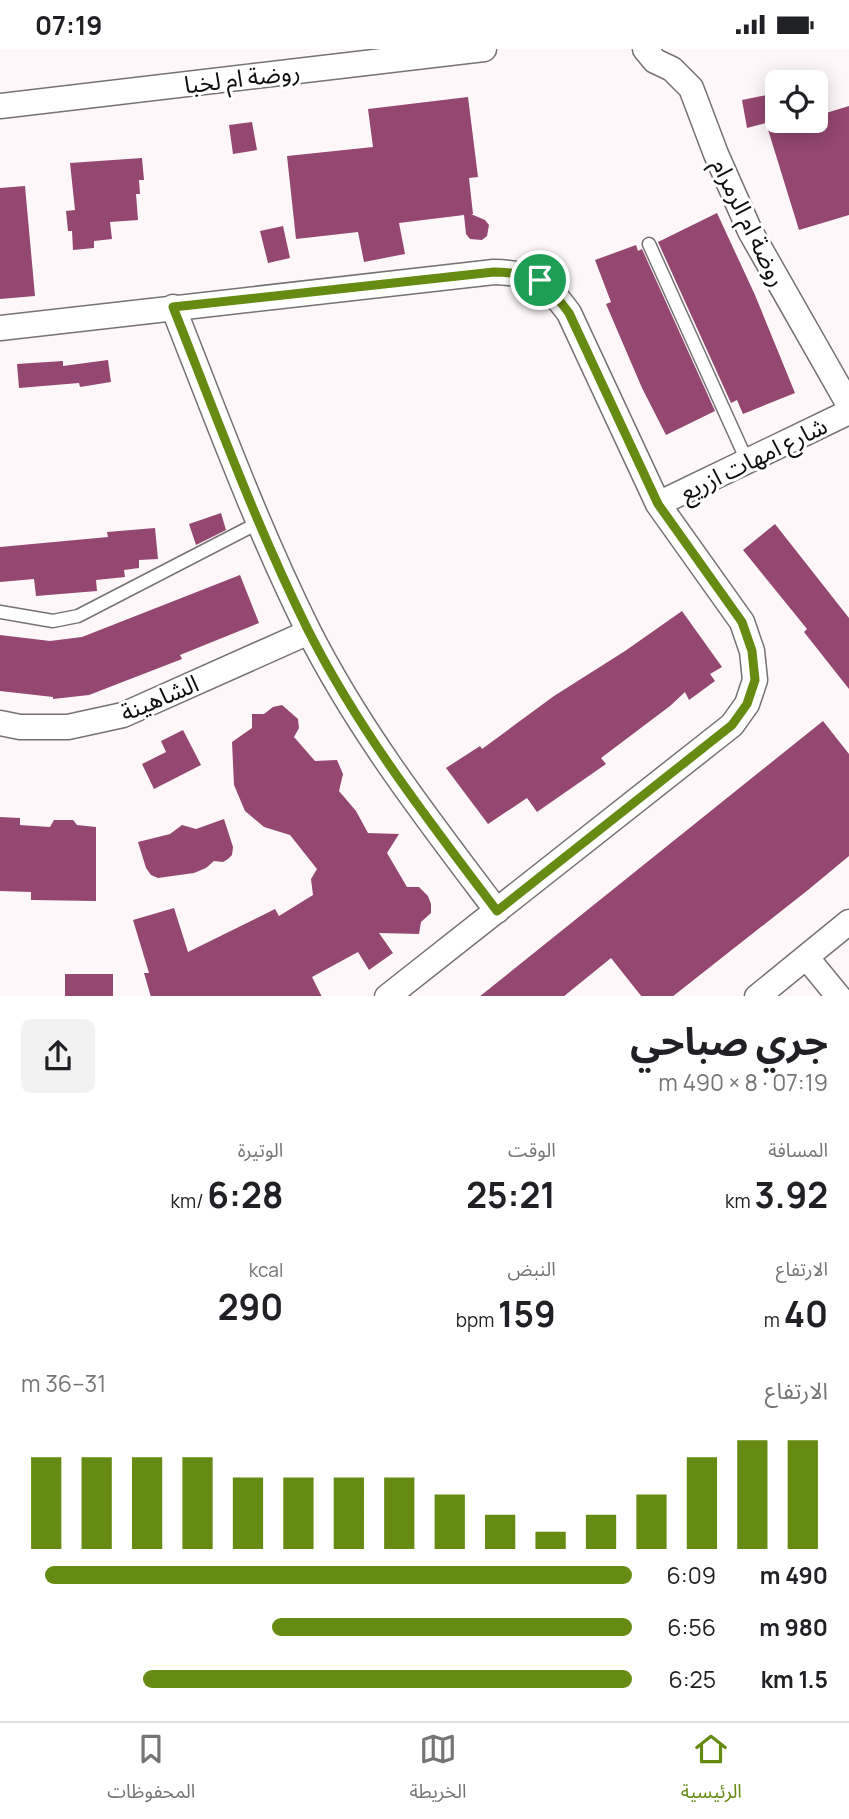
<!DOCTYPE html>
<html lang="ar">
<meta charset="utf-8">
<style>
:root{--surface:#fff;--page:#f2f2f2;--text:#202124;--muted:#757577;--line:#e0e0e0;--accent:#668b12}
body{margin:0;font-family:Manrope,"Noto Sans Arabic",sans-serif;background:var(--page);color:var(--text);direction:rtl;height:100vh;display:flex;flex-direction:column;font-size:26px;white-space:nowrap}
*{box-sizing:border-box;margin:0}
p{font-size:23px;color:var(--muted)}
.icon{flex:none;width:38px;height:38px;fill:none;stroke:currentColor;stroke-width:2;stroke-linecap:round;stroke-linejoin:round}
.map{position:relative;height:947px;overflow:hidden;direction:ltr}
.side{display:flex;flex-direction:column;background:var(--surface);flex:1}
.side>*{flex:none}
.tools{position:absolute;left:765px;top:21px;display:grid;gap:14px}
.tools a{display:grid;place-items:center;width:63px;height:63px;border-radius:10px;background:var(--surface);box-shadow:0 4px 18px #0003;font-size:35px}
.pin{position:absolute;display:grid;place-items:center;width:60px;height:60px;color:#fff;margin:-30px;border:4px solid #fff;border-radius:50%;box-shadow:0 2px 7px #0007}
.round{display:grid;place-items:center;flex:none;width:74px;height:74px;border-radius:10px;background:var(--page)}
.headline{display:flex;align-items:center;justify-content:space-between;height:119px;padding:0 21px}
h1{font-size:38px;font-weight:700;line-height:52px}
.figures{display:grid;grid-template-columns:repeat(3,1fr);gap:10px;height:119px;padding:7px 21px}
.figures div{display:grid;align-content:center}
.figures b{font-size:35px;font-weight:700}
.figures small{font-size:19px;font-weight:400}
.figures p{font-size:19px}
.chart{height:196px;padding:14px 21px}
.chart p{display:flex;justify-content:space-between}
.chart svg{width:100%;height:126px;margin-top:7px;stroke:var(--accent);stroke-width:6}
ul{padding:0 21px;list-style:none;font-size:23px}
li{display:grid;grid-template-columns:112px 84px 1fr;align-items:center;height:52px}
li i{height:18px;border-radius:9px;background:var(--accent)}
.status{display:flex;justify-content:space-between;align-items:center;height:49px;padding:0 35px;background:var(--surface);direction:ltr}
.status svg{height:19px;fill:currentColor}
.tabs{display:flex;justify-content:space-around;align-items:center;height:98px;border-top:2px solid var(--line);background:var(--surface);font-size:19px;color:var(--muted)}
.tabs a{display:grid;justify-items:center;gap:4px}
.tabs .current{color:var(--accent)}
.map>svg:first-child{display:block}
.building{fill:#944770}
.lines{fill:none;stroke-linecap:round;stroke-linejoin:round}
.lane-casing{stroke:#767173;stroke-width:15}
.street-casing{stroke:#767173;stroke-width:27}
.lane{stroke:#fff;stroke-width:12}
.street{stroke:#fff;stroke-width:24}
.route-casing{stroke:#fff;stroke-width:14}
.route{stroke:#668b12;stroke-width:9}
.labels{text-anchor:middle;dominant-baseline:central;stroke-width:6;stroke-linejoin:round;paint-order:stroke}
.street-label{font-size:24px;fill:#0f0d0e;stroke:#fff}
</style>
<div class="status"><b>07:19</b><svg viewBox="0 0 49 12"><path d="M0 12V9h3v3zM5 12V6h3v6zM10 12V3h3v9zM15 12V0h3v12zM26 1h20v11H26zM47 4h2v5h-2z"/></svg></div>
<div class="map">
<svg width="849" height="948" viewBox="0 0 849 948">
<rect width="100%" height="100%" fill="#fdf7f9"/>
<path class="building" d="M 777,44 L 777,72 L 816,72 L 816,67 L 849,57 L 849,166 L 799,181 L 766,74 L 747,79 L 742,51 Z
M 468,48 L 478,128 L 469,129 L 473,165 L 471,165 L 485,171 L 489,176 L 487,187 L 482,191 L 470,190 L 466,185 L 464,166 L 399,174 L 405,205 L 364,213 L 358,183 L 296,190 L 287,107 L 373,98 L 368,60 Z
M 252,73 L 257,101 L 233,105 L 229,76 Z
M 142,109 L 144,131 L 139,131 L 140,145 L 136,145 L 138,171 L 110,173 L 112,190 L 94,192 L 94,199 L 73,201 L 72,182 L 68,182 L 66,162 L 75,161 L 70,114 Z
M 25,137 L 35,247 L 0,250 L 0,139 Z
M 717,164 L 755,246 L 795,344 L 743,365 L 737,351 L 731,354 L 658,193 Z
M 283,177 L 290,209 L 268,214 L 260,182 Z
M 636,196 L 638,202 L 642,200 L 715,362 L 666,386 L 642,339 L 606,255 L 611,253 L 595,211 Z
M 108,311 L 111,333 L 80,338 L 79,334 L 19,339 L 17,315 L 63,312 L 63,317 Z
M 221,464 L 226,481 L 196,496 L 189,475 Z
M 775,475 L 849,569 L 849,640 L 804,583 L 807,580 L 743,501 Z
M 155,479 L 158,510 L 139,511 L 139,519 L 124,521 L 125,528 L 96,531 L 97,542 L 36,547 L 34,530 L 0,533 L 0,498 L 108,488 L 107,483 Z
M 240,526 L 259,574 L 180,606 L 182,610 L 89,646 L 53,650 L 53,648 L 0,642 L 0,586 L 50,592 L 82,588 Z
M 682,562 L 722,618 L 710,625 L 715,632 L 689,651 L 685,643 L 670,657 L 601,709 L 606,715 L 537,763 L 527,749 L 488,775 L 446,719 L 480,697 L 482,700 L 554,647 L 625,602 Z
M 282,656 L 298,670 L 299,679 L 294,688 L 315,712 L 337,711 L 343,725 L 339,742 L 356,762 L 368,784 L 399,785 L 387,804 L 407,838 L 419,838 L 428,847 L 431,855 L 431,864 L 421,873 L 419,885 L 379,884 L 393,904 L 369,921 L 358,903 L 312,928 L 322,948 L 151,948 L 144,924 L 149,924 L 133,871 L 174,859 L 188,903 L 275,860 L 279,867 L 313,846 L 311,830 L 317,820 L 290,786 L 264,778 L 245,762 L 234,736 L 232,693 L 252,679 L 252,665 L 264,665 L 273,658 Z
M 823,672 L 849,705 L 849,807 L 808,841 L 672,948 L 642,948 L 611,909 L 563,948 L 479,948 Z
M 183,681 L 201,716 L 154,740 L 142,715 L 166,703 L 161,692 Z
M 0,768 L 20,769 L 20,776 L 50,778 L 54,771 L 73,771 L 77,776 L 96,778 L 96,852 L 31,851 L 31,843 L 0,842 Z
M 224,770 L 233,798 L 232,806 L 228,810 L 223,813 L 214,812 L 206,819 L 194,824 L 158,829 L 151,826 L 146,819 L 138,793 L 170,785 L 182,776 L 196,780 Z
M 65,925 L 113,925 L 113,948 L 65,948 Z"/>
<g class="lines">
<g class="lane-casing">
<path id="lane" d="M 649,195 L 747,412
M 0,563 L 53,572 L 78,567 L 258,474"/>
</g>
<g class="street-casing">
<path id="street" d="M 645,0 L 655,12 L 672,20 L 691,39 L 716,105 L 750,182 L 849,356
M 0,57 L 484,0
M 173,258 C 216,367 256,476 308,581 C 359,682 429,772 497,862
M 0,279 L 494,223 C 535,224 545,232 569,264 L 658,455 L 742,573 L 752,602 L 755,631 L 747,655 L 732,676 L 387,948
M 658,455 L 849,363
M 0,674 L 20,678 L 68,678 L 123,666 L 309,583
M 807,909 L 839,948
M 757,948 L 849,873"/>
</g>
<use href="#lane" class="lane"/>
<use href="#street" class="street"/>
</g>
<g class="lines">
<g class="route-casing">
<path id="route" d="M 494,223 C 536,224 545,232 569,264 L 658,455 L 742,573 L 752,602 L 755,631 L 747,655 L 732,676 L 497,862 C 429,772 359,682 308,581 C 256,476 216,367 173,258 Z"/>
</g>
<use href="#route" class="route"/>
</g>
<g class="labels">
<g class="street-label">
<text transform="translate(242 28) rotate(-7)">روضة ام لخبا</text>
<text transform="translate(750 173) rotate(64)">روضة ام الرمرام</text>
<text transform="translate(753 409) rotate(-26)">شارع امهات ازريع</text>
<text transform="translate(159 648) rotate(-23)">الشاهينة</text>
</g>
</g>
</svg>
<div class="tools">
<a><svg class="icon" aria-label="locate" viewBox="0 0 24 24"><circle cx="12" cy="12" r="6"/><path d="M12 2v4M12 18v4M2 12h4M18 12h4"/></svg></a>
</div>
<div class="pin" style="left:540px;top:231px;background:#1e9e55"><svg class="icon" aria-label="arrive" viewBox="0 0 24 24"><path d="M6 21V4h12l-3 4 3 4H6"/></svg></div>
</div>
<section class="side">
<div class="headline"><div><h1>جري صباحي</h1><p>07:19 · 8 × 490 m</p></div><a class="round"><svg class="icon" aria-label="share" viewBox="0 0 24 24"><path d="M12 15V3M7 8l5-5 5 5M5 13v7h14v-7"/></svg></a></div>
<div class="figures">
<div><p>المسافة</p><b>3.92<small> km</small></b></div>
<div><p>الوقت</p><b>25:21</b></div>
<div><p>الوتيرة</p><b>6:28<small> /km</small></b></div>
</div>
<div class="figures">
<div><p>الارتفاع</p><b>40<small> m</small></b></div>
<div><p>النبض</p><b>159<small> bpm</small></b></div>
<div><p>kcal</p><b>290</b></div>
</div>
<div class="chart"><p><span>الارتفاع</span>31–36 m</p>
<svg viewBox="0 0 160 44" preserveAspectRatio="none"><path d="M5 44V12M15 44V12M25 44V12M35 44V12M45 44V19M55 44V19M65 44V19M75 44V19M85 44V25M95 44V32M105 44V38M115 44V32M125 44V25M135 44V12M145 44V6M155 44V6"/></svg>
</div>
<ul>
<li><b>490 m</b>6:09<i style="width:96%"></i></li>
<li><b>980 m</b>6:56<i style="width:59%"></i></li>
<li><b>1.5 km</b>6:25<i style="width:80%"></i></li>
</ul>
</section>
<nav class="tabs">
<a class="current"><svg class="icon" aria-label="home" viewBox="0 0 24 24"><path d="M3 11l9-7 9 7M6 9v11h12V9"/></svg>الرئيسية</a>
<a><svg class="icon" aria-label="map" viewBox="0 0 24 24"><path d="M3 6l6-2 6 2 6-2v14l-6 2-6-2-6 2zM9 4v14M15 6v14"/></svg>الخريطة</a>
<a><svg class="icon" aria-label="saved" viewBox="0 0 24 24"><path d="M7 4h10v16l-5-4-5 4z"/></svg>المحفوظات</a>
</nav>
